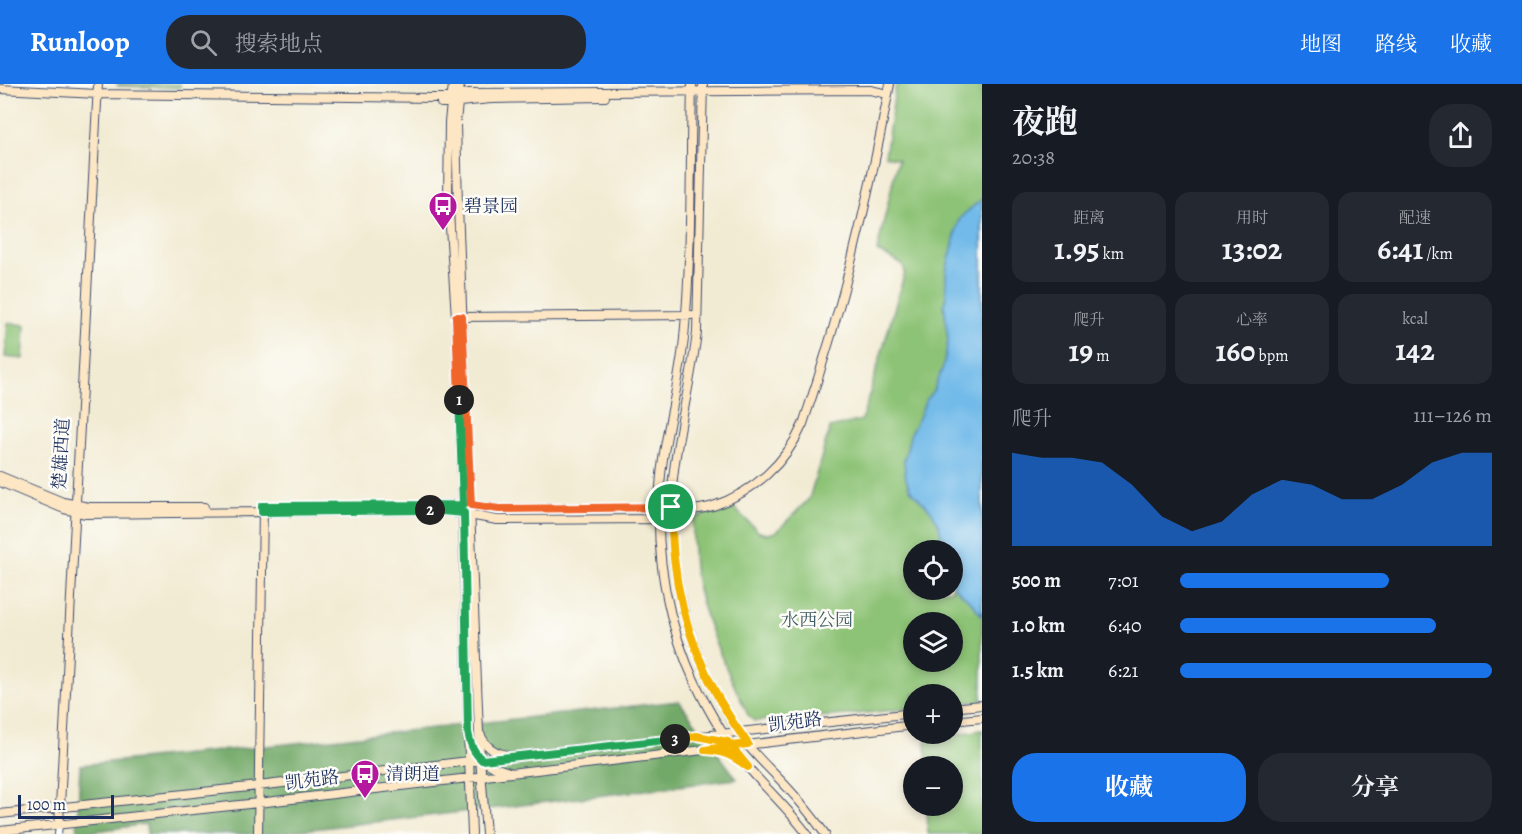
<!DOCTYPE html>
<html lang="zh">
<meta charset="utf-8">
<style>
:root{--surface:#171b24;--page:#242831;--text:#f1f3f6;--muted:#9ea1a6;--accent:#1a73e8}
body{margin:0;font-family:Alegreya,"Noto Serif SC",serif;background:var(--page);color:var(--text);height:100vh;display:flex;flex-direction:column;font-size:22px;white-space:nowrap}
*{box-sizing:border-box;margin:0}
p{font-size:20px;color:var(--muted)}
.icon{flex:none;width:33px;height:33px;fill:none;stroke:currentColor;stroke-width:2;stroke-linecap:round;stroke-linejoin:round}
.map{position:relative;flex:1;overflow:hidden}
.sheet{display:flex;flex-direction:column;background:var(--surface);width:540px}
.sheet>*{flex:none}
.fabs{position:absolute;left:903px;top:456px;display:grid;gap:12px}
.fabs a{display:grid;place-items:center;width:60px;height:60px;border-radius:50%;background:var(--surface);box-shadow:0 3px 9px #0003;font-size:30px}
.scale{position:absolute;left:18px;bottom:15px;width:96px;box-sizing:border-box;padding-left:6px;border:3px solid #1b2f5e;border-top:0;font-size:16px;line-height:21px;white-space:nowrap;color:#1b2f5e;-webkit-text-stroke:4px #fdfcf7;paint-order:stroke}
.pin{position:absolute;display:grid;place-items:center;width:51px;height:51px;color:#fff;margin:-26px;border:3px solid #fff;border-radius:50%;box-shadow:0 2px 6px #0007}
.km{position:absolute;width:30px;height:30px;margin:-15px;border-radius:50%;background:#222;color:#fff;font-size:16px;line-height:30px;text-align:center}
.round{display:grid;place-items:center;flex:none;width:63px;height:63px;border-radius:24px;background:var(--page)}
.headline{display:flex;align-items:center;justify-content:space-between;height:102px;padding:0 30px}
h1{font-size:33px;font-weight:700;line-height:45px}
.figures{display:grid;grid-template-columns:repeat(3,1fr);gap:9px;height:102px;padding:6px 30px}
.figures div{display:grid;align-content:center;border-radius:15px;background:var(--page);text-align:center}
.figures b{font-size:30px;font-weight:700}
.figures small{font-size:16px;font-weight:400}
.figures p{font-size:16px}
.chart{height:168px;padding:12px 30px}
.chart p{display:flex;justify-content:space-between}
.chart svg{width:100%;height:108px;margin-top:6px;fill:var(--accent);opacity:.7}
.action{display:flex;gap:12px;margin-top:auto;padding:12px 30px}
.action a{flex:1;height:69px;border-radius:24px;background:var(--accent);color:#fff;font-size:24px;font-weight:700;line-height:69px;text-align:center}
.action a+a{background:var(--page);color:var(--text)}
ul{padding:0 30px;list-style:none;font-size:20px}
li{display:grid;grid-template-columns:96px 72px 1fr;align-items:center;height:45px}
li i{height:15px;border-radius:8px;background:var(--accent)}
header{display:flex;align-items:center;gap:36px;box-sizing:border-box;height:84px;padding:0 30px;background:var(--accent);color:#fff}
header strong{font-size:28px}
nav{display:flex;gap:33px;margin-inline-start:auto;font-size:21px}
.search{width:420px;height:54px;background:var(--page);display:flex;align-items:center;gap:15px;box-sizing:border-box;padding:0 21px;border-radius:24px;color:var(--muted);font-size:22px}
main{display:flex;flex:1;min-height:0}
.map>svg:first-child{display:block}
.green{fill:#8dc376;stroke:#54796a;stroke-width:1.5;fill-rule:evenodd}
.forest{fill:#72a967;stroke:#466c62;stroke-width:1.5}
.water{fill:#71bae9;stroke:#4674a4;stroke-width:1.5}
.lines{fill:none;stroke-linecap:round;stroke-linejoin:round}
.street-casing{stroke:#3b4b70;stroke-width:8}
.secondary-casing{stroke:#3b4b70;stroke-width:10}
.street{stroke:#fff;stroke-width:6}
.secondary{stroke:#fce6c4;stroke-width:8}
.split-1-casing{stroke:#fff;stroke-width:12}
.split-2-casing{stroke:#fff;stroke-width:12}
.split-3-casing{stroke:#fff;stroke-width:12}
.split-4-casing{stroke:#fff;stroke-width:12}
.split-1{stroke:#f0652b;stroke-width:8}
.split-2{stroke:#22a559;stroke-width:8}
.split-3{stroke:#22a559;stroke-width:8}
.split-4{stroke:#f5b400;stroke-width:8}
.labels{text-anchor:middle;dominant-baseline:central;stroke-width:5;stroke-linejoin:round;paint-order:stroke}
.poi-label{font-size:18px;fill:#1b2f5e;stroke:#fdfcf7;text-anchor:start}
.street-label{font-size:18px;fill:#1b2f5e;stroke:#fdfcf7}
.park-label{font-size:18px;fill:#3d5b65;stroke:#fdfcf7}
</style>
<header>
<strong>Runloop</strong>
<div class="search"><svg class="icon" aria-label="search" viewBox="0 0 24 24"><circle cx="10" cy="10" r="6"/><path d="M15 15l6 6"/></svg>搜索地点</div>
<nav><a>地图</a><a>路线</a><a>收藏</a></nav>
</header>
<main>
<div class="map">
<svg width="982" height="750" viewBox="0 0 982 750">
<rect width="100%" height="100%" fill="#fdfcf7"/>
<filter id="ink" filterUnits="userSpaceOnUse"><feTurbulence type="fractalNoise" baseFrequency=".0167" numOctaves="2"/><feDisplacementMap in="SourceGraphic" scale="12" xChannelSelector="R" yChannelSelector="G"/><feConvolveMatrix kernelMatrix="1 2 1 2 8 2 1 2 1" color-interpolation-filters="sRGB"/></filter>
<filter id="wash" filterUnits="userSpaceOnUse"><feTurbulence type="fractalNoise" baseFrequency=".008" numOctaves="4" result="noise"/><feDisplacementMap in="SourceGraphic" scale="24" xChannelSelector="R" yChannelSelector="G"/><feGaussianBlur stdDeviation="1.35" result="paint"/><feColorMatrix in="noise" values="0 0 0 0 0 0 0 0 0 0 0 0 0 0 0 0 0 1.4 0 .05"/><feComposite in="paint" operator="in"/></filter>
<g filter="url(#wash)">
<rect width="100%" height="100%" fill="#f2ebd3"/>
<path class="green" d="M 117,0 L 180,0 L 180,4 L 118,2 Z
M 896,0 L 982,0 L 982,617 L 953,620 L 952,610 L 914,610 L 913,624 L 847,631 L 754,637 L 748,631 C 727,586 704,540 695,491 C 692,473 693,453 693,435 L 731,421 L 759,448 L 767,450 L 776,448 L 809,415 L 830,344 L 862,336 L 905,188 L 903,181 L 877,167 L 898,75 L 885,72 ZM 914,466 L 952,466 L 952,506 L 914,506 ZM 914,538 L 952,538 L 952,578 L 914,578 Z
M 8,239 L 25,241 L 23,275 L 5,273 Z
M 982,646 L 982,750 L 928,750 L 927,722 L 952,722 L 952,682 L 927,682 L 926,656 Z"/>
<path class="forest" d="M 679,617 L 737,695 L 506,723 L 269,750 L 147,750 L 146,740 L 77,750 L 80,681 L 277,661 Z"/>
<path class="water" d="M 982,115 L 982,532 L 972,519 L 953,502 L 952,466 L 942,466 L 943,458 L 945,458 L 945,454 L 941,452 L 939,441 L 931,427 L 910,405 L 906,395 L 904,377 L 911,348 L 919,334 L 925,318 L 934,305 L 943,283 L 948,257 L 944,220 L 946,215 L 946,187 L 952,165 L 958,138 L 962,132 Z"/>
</g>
<g filter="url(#ink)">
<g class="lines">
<g class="street-casing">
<path id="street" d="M 58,750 L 59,741"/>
</g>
<g class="secondary-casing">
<path id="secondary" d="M 453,0 L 449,38 L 448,113 L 456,233 L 463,429 L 468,648 L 472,750
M 460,0 L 456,38 L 458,121 L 480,674 L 486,750
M 692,0 C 690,85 692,170 684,254 C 680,295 669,335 663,375 C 653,444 661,516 687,580 C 702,616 722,652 747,682 C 766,705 789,725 807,750
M 703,0 L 697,248 C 691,301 676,352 672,405 C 666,491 691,574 737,646 C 750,667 768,683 785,701 C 799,716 813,733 825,750
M 0,5 L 97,10 L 435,14 L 446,14 L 468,9 L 870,6 L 888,10
M 441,19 C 459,19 475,16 492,15 C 530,14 567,14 605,13
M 458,233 L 691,231
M 0,392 L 63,418 L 89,423 L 204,423
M 0,398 L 64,425 L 86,430 L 430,426 L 452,428 L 497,436 L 659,435 C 666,432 674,430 681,428 C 692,426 703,425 713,422 C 754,408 786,379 803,340 C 841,229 869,115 890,0
M 430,421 L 471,421 L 499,425 L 659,424 L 687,422
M 952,624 L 982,621
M 952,637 L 982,634
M 480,650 C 486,663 493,668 506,671
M 480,675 L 494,683 L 509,688
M 0,730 L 258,702 L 469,677 L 914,629
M 59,741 L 98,0
M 0,747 L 258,719 L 914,641
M 258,750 L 263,423"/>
</g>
<use href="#street" class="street"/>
<use href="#secondary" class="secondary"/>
</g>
</g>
<g class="lines" filter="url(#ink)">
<g class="split-1-casing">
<path id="split-1" d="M 459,316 L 456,233 L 462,233 L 471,421 L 499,425 L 671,423"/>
</g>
<g class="split-2-casing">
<path id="split-2" d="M 430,426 L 262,428 L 262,422 L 463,421 L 459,316"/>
</g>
<g class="split-3-casing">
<path id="split-3" d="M 430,426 L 464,429 L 468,648 C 470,659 473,668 482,676 L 675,655"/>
</g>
<g class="split-4-casing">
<path id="split-4" d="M 671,423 C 672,440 672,457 674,474 C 681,542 708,606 748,660 L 731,662 L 748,683 C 733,672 725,667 705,666 L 731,662 L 728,658 L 697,652 L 675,655"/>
</g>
<use href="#split-1" class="split-1"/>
<use href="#split-2" class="split-2"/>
<use href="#split-3" class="split-3"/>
<use href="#split-4" class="split-4"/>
</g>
<defs>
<g id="bus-pin" transform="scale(1.5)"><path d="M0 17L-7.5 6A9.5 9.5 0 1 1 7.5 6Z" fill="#b5179e" stroke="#fdfcf7"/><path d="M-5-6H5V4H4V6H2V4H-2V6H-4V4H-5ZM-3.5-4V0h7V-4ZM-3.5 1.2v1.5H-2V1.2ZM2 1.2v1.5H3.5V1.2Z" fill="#fff"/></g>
</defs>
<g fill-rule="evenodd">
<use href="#bus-pin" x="443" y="122"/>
<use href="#bus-pin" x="365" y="690"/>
</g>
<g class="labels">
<g class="poi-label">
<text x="464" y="122">碧景园</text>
<text x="386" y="690">清朗道</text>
</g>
<g class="street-label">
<text transform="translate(61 370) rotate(-87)">楚雄西道</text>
<text transform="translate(795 638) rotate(-7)">凯苑路</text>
<text transform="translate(312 696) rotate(-7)">凯苑路</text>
</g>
<g class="park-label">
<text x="817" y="536">水西公园</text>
</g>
</g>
</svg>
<div class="fabs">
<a><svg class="icon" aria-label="locate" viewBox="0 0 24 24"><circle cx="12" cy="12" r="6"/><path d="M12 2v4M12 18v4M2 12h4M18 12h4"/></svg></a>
<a><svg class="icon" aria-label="layers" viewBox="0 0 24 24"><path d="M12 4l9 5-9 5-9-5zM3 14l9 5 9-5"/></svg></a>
<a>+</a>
<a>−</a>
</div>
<div class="scale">100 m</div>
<div class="pin" style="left:671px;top:423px;background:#1e9e55"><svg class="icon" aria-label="arrive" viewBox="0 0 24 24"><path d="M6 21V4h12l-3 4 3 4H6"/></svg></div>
<b class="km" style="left:459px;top:316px">1</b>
<b class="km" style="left:430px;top:426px">2</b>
<b class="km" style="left:675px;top:655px">3</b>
</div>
<section class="sheet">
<div class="headline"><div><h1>夜跑</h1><p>20:38</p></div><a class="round"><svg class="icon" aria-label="share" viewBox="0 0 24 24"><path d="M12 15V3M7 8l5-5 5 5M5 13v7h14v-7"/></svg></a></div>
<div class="figures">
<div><p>距离</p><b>1.95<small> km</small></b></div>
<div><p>用时</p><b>13:02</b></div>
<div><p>配速</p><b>6:41<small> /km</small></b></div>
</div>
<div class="figures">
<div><p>爬升</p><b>19<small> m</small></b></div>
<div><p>心率</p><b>160<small> bpm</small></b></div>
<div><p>kcal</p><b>142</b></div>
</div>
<div class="chart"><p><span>爬升</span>111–126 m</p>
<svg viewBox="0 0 160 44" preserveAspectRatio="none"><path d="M0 44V6L10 8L20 8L30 10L40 19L50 32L60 38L70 34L80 23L90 17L100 19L110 25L120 25L130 19L140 10L150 6L160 6V44z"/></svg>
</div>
<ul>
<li><b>500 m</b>7:01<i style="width:67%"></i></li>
<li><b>1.0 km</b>6:40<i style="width:82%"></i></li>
<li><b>1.5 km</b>6:21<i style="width:100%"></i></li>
</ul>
<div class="action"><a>收藏</a><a>分享</a></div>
</section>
</main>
